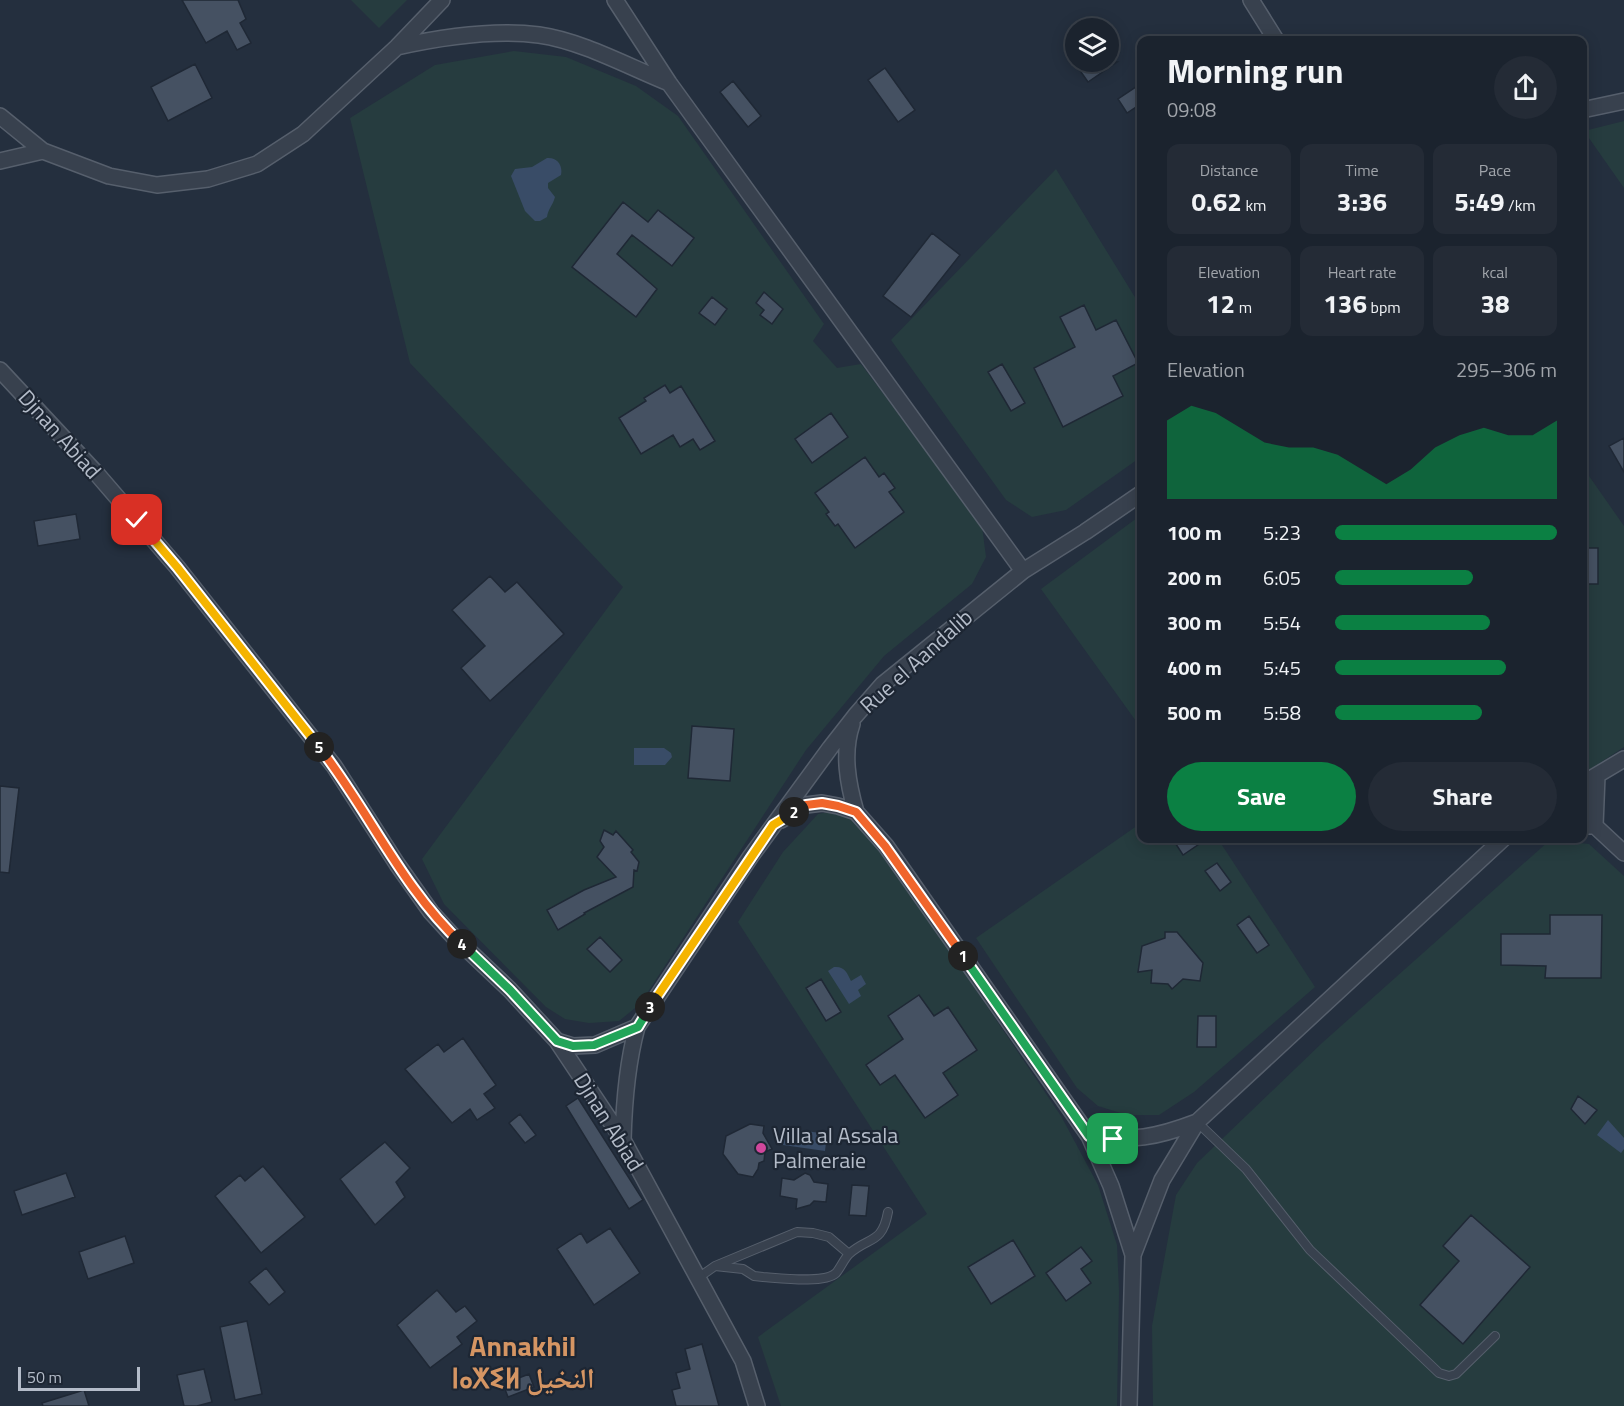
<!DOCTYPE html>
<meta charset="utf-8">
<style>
:root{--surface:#1b232e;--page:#242b36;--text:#f1f3f6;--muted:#a0a4aa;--line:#39404a;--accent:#0b8043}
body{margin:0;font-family:"Titillium Web","Noto Naskh Arabic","Noto Sans Tifinagh",sans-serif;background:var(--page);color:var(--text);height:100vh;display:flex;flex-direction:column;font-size:22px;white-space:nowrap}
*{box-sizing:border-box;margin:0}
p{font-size:20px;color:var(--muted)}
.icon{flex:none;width:33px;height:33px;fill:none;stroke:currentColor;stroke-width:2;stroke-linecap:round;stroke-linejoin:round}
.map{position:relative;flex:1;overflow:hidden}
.sheet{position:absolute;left:1137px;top:36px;width:450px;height:807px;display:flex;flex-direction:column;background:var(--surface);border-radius:12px;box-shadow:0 3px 15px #0003,0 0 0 2px var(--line)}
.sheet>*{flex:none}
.controls{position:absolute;left:1065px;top:18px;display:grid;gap:12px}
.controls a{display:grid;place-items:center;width:54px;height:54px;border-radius:50%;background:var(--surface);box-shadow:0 3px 15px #0003,0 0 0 2px var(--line);font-size:30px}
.scale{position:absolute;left:18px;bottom:15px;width:122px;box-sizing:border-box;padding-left:6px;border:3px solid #b4bcc9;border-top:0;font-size:16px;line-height:21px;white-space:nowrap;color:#b4bcc9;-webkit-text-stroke:4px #1d2633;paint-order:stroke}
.pin{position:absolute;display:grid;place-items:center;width:51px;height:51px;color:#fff;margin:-26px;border-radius:12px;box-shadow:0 3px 9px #0006}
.km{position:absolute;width:30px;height:30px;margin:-15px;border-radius:50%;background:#222;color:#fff;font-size:16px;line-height:30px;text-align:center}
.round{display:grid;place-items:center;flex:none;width:63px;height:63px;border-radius:32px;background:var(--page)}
.overview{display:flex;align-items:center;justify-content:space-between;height:102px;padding:0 30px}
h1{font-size:33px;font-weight:700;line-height:45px}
.stats{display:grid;grid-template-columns:repeat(3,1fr);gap:9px;height:102px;padding:6px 30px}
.stats div{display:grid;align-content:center;border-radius:12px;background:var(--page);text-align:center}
.stats b{font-size:26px;font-weight:700}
.stats small{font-size:16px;font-weight:400}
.stats p{font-size:16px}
.chart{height:168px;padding:12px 30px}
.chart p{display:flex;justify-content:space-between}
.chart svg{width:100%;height:108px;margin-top:6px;fill:var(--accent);opacity:.7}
.button{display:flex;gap:12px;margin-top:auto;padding:12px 30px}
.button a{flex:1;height:69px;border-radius:36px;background:var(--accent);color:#fff;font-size:24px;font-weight:700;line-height:69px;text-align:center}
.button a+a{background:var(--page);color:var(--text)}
ul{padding:0 30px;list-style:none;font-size:20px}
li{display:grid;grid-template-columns:96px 72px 1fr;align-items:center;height:45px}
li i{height:15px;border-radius:8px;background:var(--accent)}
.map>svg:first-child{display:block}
.green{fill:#263c3f}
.water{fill:#394c67}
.building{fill:#455162;stroke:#1f2835;stroke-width:1.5}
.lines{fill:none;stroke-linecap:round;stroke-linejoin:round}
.service-casing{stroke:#565f6c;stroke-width:10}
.minor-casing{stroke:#565f6c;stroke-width:18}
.service{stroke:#38414e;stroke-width:8}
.minor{stroke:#38414e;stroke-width:15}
.split-1-casing{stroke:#fff;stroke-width:12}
.split-2-casing{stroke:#fff;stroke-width:12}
.split-3-casing{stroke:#fff;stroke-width:12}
.split-4-casing{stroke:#fff;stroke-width:12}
.split-5-casing{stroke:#fff;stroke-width:12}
.split-6-casing{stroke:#fff;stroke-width:12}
.split-1{stroke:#22a559;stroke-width:8}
.split-2{stroke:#f0652b;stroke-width:8}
.split-3{stroke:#f5b400;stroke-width:8}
.split-4{stroke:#22a559;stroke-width:8}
.split-5{stroke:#f0652b;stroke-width:8}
.split-6{stroke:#f5b400;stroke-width:8}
.hotel-dot{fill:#d1479c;stroke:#1d2633;stroke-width:2}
.labels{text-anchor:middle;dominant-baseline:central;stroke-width:4.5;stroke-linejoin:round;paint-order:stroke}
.street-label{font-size:22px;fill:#b4bcc9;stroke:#1d2633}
.poi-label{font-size:22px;fill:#b4bcc9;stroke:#1d2633;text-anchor:start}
.district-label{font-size:28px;font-weight:bold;fill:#d59563;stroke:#1d2633}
</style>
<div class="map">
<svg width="1624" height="1406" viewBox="0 0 1624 1406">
<rect width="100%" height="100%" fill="#242f3e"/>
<path class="green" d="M 351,0 L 407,0 L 379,28 Z
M 514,51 L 566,57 L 636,86 L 678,116 L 824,324 L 813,341 L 837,368 L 861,364 L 982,526 L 986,557 L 972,584 L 884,656 L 806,750 L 640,1004 L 619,1021 L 589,1023 L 565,1019 L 546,1007 L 444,904 L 422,859 L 623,587 L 410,363 L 350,118 L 435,65 Z
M 1624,121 L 1624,188 L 1584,131 Z
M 1056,169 L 1141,307 L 1141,457 L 1066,510 L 1032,517 L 1006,500 L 891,340 Z
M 1582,466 L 1624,526 L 1624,747 L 1583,774 Z
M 1141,515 L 1141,728 L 1041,589 Z
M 835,811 L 850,818 L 868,830 L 1061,1116 L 1098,1185 L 1117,1245 L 1119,1292 L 1117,1406 L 781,1406 L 758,1337 L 927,1214 L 738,922 L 783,852 L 818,814 Z
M 1141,823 L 1142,838 L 1218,839 L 1315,987 L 1194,1092 L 1159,1115 L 1127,1115 L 1098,1106 L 1077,1088 L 976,938 Z
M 1550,840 L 1589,844 L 1624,876 L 1624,1406 L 1153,1406 L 1152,1326 L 1176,1195 L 1197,1163 L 1322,1043 Z"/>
<path class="water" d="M 547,158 C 557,157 563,165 561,175 L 548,183 L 548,188 L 555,197 C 553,205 548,209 547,217 L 540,221 L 535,221 L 525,211 L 511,176 L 515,169 L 532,167 Z
M 634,748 L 664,748 L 671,753 L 672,757 L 665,765 L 634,765 Z
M 834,967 C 845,966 847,973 851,981 L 861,975 L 866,984 L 858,990 L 861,996 L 849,1004 L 828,971 Z
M 1608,1120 L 1624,1138 L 1624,1149 L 1621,1153 L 1597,1135 Z
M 785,1128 L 827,1134 L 825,1151 L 783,1145 Z"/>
<path class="building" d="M 182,0 L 238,0 L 246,19 L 240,23 L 251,43 L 237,50 L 227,31 L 206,43 Z
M 1074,62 L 1117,62 L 1088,82 Z
M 195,64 L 212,98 L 168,121 L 151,87 Z
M 885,68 L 915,110 L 898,122 L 868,80 Z
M 733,81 L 761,116 L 748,127 L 720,92 Z
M 1142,83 L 1142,103 L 1127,113 L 1118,99 Z
M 623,202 L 648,222 L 658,210 L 694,238 L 672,266 L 632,235 L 617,254 L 657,289 L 636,317 L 572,267 Z
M 932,233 L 960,255 L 911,317 L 883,296 Z
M 764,292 L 783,309 L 772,324 L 760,315 L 764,310 L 756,303 Z
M 712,297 L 727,309 L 715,325 L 699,313 Z
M 1084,305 L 1096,330 L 1116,320 L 1138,363 L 1113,376 L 1123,396 L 1063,427 L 1034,368 L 1075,347 L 1060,317 Z
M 1002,364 L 1025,403 L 1011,411 L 988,372 Z
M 665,385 L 670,393 L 681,386 L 715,441 L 700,450 L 693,439 L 680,447 L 673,435 L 641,454 L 619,418 L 646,401 L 644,398 Z
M 831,413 L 848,437 L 812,463 L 795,439 Z
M 1624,438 L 1624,472 L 1609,446 Z
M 865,457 L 879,477 L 884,473 L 895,488 L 889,492 L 904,512 L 855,548 L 838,524 L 835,526 L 826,514 L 829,512 L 815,493 Z
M 76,514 L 80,539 L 38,546 L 34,521 Z
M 1582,548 L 1598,548 L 1598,584 L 1582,584 Z
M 490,576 L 505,592 L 517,582 L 564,634 L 490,701 L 461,668 L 485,646 L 452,610 Z
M 692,726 L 734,729 L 730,781 L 688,778 Z
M 0,786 L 19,788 L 9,873 L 0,872 Z
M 604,830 L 613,835 L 616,831 L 633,850 L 631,852 L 639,862 L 637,871 L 634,870 L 633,887 L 584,913 L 585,914 L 558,930 L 547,910 L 584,890 L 616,877 L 597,857 L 604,847 L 600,841 Z
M 1172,838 L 1208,838 L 1183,855 Z
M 1217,863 L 1231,882 L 1220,891 L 1205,871 Z
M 1550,915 L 1602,915 L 1601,978 L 1545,978 L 1546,966 L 1501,965 L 1501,934 L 1550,934 Z
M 1249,916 L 1269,945 L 1257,953 L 1237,925 Z
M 1165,932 L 1177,932 L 1203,963 L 1200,981 L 1183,979 L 1172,989 L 1168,984 L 1151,983 L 1152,970 L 1138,972 L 1142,946 L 1165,938 Z
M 600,937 L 622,960 L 610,972 L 587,949 Z
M 821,979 L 841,1012 L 826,1021 L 806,988 Z
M 919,995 L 934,1016 L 948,1007 L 977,1050 L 943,1073 L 958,1095 L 925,1118 L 895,1075 L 880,1085 L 866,1065 L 903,1039 L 888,1016 Z
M 1198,1016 L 1216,1016 L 1216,1047 L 1197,1047 Z
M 463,1038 L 496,1085 L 484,1094 L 495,1108 L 477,1120 L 470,1109 L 452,1123 L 405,1069 L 438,1044 L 444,1052 Z
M 1578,1096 L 1597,1110 L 1585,1124 L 1571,1109 Z
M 578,1098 L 643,1200 L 629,1209 L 566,1106 Z
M 520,1114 L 536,1135 L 525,1143 L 509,1123 Z
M 750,1124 L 764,1126 L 763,1133 L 772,1149 L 765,1152 L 764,1161 L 759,1163 L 758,1169 L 753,1177 L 738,1174 L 723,1154 L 726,1136 Z
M 385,1142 L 410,1168 L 396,1182 L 405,1197 L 375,1225 L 340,1179 Z
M 263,1166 L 305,1217 L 261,1253 L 215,1196 L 240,1175 L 245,1181 Z
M 66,1173 L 75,1197 L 22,1215 L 14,1191 Z
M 805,1173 L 810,1175 L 814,1182 L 828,1184 L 826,1202 L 814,1201 L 810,1205 L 796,1209 L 797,1199 L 780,1196 L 782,1178 L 794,1180 Z
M 852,1185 L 869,1186 L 866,1216 L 849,1215 Z
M 1471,1215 L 1530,1267 L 1463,1344 L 1420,1305 L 1459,1261 L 1443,1246 Z
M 610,1228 L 640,1273 L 594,1305 L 557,1249 L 581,1233 L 587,1243 Z
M 125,1236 L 134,1263 L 88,1279 L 79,1252 Z
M 1013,1240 L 1035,1276 L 991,1304 L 968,1267 Z
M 1081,1247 L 1092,1261 L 1081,1269 L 1091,1283 L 1066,1301 L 1046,1273 Z
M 266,1268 L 285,1292 L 269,1305 L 249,1282 Z
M 437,1290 L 456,1312 L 465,1306 L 477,1321 L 457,1337 L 462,1344 L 430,1368 L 397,1325 Z
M 247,1321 L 262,1394 L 235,1400 L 220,1327 Z
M 702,1344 L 719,1406 L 676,1406 L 672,1390 L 680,1388 L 676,1373 L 690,1369 L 685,1349 Z
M 204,1369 L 212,1402 L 197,1406 L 184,1406 L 177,1375 Z
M 529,1374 L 534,1387 L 508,1397 L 503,1384 Z
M 84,1390 L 89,1406 L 43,1406 L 42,1403 Z"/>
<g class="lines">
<g class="service-casing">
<path id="service" d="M 1197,1122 L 1246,1169 L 1310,1250 L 1439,1373 L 1449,1376 L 1456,1374 L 1495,1336
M 849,1254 L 829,1237 L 813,1233 L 797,1232 L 715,1266 L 743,1269 L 754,1276 L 763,1277 C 779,1278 824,1284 836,1273 C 841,1267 844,1259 849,1254 C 869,1236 882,1245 888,1212
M 698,1278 L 715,1266"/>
</g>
<g class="minor-casing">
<path id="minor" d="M 615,0 L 669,83 L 1023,571
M 1251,0 L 1276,40
M 397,47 C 442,37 492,29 539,35 C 582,41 629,67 669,83
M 1582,110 L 1624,101
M 0,116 L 43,151 L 109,176 L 157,185 L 208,179 L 257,164 L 303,134 L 397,47 L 442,0
M 0,161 L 43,151
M 0,370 L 97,474 L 177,567 L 334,766 L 397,864 L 431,912 L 452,935 L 510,990 L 557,1041 L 623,1140 L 743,1361 L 757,1406
M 852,724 C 842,753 848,784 856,812
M 1582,784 L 1624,759
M 781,820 L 806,805 L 822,803 L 838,806 L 856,812 L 886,846 L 1089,1136 L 1111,1186 L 1133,1255 L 1129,1406
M 1582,826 L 1595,826 L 1624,853
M 1595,826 L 1597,776
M 557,1041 L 573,1046 L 595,1045 L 637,1027 L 751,856 L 830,748 L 855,716 L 883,684 L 1023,571 L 1085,532 L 1142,493
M 1089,1136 C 1134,1141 1155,1138 1197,1122
M 623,1140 C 624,1101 627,1064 637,1027
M 1133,1255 L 1162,1180 L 1197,1122 L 1504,838"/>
</g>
<use href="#service" class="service"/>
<use href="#minor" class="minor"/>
</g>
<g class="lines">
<g class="split-1-casing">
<path id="split-1" d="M 963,956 L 1089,1136 L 1113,1139"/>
</g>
<g class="split-2-casing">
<path id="split-2" d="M 794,812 L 806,805 L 822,803 L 838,806 L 856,812 L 885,846 L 963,956"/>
</g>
<g class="split-3-casing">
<path id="split-3" d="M 650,1007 L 773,825 L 794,812"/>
</g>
<g class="split-4-casing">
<path id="split-4" d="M 462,944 L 510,990 L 557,1041 L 573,1046 L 594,1045 L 638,1027 L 650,1007"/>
</g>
<g class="split-5-casing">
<path id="split-5" d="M 319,747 C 369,811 402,888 462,944"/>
</g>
<g class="split-6-casing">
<path id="split-6" d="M 137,520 L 177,567 L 319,747"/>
</g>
<use href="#split-1" class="split-1"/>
<use href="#split-2" class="split-2"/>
<use href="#split-3" class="split-3"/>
<use href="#split-4" class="split-4"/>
<use href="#split-5" class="split-5"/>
<use href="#split-6" class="split-6"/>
</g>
<circle class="hotel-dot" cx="761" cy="1148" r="6"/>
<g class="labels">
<g class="street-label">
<text transform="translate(60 434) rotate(48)">Djnan Abiad</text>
<text transform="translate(916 661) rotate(-42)">Rue el Aandalib</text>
<text transform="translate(609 1122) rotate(58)">Djnan Abiad</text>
</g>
<g class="poi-label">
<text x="773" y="1135">Villa al Assala<tspan x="773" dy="25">Palmeraie</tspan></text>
</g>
<g class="district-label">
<text x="523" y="1345">Annakhil<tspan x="523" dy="32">ⵏⴰⵅⵉⵍ النخيل</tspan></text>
</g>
</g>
</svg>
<div class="controls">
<a><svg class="icon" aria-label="layers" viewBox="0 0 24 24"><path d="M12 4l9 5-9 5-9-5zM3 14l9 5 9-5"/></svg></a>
</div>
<div class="scale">50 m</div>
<div class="pin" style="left:1113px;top:1139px;background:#1e9e55"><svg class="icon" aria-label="arrive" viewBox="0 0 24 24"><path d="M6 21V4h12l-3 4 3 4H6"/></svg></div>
<div class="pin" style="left:137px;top:520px;background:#d93025"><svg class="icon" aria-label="check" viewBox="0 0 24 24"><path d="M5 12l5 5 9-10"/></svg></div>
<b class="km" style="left:963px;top:956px">1</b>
<b class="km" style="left:794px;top:812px">2</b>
<b class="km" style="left:650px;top:1007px">3</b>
<b class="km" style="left:462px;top:944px">4</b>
<b class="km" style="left:319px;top:747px">5</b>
<section class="sheet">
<div class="overview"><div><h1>Morning run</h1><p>09:08</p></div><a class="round"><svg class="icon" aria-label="share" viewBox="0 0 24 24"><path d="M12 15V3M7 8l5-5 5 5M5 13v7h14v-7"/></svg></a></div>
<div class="stats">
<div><p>Distance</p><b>0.62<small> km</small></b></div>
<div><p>Time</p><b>3:36</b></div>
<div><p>Pace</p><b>5:49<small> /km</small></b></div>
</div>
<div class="stats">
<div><p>Elevation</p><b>12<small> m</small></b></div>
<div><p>Heart rate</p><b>136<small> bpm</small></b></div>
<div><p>kcal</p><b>38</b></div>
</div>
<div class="chart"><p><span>Elevation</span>295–306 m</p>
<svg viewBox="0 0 160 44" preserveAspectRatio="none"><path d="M0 44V12L10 6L20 9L30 15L40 21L50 23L60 23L70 26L80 32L90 38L100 32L110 23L120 18L130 15L140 18L150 18L160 12V44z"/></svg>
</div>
<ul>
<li><b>100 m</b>5:23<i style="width:100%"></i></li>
<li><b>200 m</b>6:05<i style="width:62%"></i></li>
<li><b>300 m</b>5:54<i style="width:70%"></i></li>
<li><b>400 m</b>5:45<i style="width:77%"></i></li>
<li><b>500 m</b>5:58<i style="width:66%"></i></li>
</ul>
<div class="button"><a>Save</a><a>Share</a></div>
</section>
</div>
